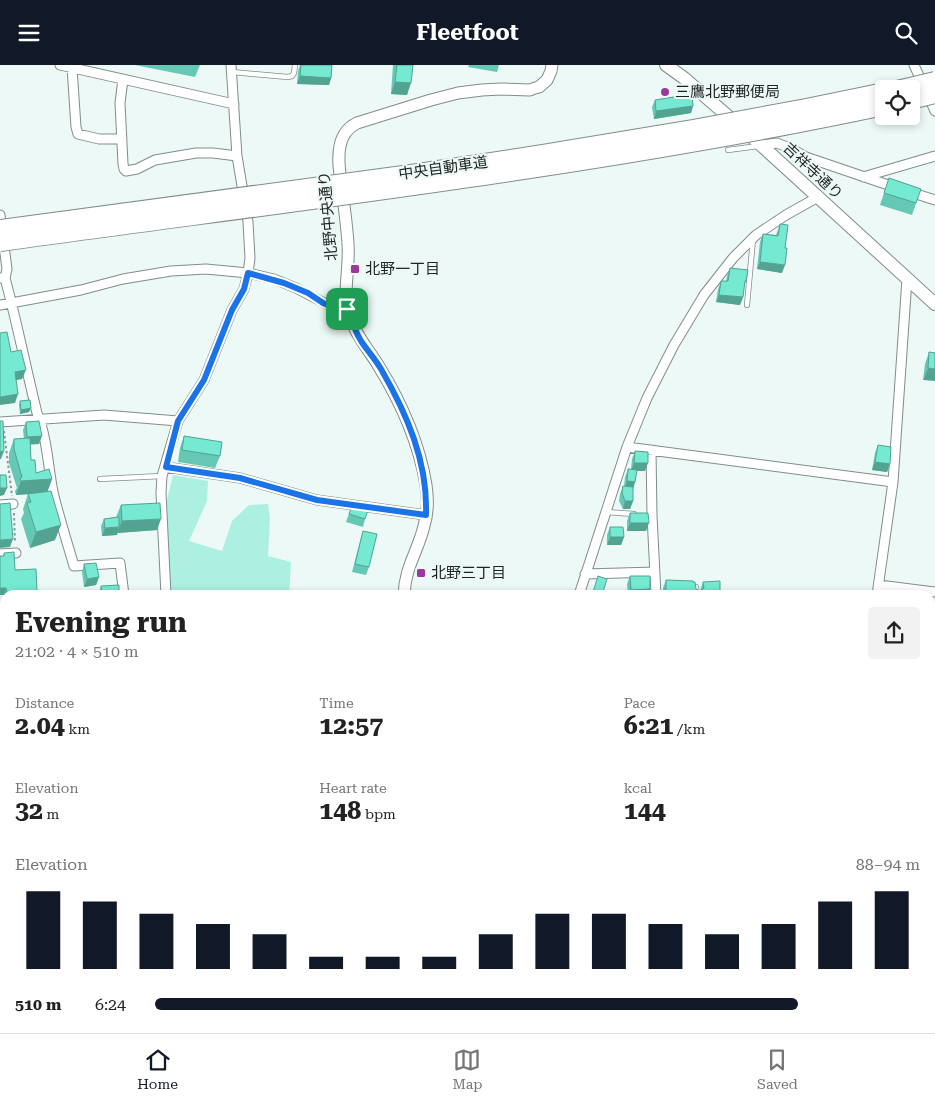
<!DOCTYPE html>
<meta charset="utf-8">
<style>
:root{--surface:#fff;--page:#f2f2f2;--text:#222;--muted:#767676;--line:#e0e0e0;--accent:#111827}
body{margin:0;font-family:"Roboto Serif","Noto Sans JP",serif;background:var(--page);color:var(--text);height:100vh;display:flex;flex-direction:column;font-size:19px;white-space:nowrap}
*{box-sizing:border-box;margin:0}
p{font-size:16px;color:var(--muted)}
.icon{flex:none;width:28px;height:28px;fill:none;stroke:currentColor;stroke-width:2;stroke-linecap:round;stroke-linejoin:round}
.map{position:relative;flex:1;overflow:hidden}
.side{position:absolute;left:0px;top:525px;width:935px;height:444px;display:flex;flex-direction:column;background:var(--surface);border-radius:15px 15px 0 0;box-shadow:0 2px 8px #0003}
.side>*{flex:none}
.controls{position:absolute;left:875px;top:15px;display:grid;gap:10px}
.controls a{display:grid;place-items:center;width:45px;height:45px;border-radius:5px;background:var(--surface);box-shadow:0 2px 8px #0003;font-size:25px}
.pin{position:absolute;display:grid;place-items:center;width:42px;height:42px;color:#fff;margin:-21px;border-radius:10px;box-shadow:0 2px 8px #0006}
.round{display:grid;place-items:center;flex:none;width:52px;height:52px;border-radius:5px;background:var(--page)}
.head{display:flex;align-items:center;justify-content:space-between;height:85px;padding:0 15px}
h1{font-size:28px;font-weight:700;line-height:38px}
.metrics{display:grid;grid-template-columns:repeat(3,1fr);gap:8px;height:85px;padding:5px 15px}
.metrics div{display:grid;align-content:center}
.metrics b{font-size:25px;font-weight:700}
.metrics small{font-size:14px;font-weight:400}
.metrics p{font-size:14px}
.chart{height:140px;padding:10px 15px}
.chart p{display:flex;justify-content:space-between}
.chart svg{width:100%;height:90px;margin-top:5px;stroke:var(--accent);stroke-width:6}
ul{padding:0 15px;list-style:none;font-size:16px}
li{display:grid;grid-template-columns:80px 60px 1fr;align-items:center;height:38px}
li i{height:12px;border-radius:6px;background:var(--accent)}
header{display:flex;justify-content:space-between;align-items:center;height:65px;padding:0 15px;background:var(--accent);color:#fff;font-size:22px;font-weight:700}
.dock{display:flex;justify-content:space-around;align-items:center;height:70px;border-top:1px solid var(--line);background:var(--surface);font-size:14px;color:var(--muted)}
.dock a{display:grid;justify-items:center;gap:2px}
.dock .on{color:var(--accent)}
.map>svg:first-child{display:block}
.green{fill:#abf0e0}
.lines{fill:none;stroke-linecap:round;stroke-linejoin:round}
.service-casing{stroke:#828d8a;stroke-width:6}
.minor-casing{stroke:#828d8a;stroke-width:11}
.tertiary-casing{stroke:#828d8a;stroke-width:13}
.secondary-casing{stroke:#828d8a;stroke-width:14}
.path{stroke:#909896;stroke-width:2;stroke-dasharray:2.5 2.5;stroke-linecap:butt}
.service{stroke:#fff;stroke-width:4.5}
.minor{stroke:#fff;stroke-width:9}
.tertiary{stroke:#fff;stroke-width:11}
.secondary{stroke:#fff;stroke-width:12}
.motorway-bridge-casing{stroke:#828d8a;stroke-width:18;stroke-linecap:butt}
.motorway-bridge{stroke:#fff;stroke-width:16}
.wall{fill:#65c8b4}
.shaded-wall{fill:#52a392}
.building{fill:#75e9d1;stroke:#52a392}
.route-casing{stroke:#fff;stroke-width:10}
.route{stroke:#1a73e8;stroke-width:6}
.poi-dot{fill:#9c379b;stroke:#ecf9f6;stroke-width:2}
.labels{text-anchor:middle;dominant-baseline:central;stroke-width:4;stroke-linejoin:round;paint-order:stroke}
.poi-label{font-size:15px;fill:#1e2221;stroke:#ecf9f6;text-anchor:start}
.street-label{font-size:15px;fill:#1e2221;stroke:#ecf9f6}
</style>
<header><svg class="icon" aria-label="menu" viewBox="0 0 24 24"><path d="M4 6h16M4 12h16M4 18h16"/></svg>Fleetfoot<svg class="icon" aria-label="search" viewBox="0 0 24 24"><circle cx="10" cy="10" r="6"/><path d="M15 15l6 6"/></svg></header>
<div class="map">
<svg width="935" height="968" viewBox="0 0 935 968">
<rect width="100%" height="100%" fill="#ecf9f6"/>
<path class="green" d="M 173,410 L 208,416 L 207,436 L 189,476 L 222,486 L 232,456 L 249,440 L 268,439 L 270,453 L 268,491 L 291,497 L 289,530 L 170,530 L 164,448 Z"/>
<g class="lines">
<g class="service-casing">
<path id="service" d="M 232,7 L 288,12 L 292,11 L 294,8 L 295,0
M 728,85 L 758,81
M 747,240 L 753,174
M 100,414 L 162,411
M 606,447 L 634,449
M 696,522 L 697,530
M 0,624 L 5,623
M 0,669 L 5,669
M 0,703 L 5,702
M 834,964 L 835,968"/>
</g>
<g class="minor-casing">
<path id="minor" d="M 60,0 L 234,39
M 914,0 L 935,46
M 72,3 L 76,62 L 78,69 L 99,74 L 122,74
M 123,14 L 120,38 L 123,99 L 124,104 L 126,106 L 137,104 L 155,95 L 196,88 L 213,88 L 237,91
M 761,80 L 777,78 L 792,84 L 806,92 L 897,123
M 863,112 L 935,91
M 910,127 L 935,135
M 818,132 L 786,150 L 756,170 L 733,193 L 704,230 L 674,280 L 647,333 L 627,382 L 893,417
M 0,150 L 7,204 L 5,213
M 0,213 L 5,213 C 17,258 26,303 37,348 C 47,372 48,401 53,427 C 59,452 67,477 74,501 L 120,498 L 124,530
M 0,240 L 81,225 L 123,214 L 171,206 L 206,204 L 248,208 L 274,214 L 296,223 L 330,241 L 347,244
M 0,357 L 104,350 L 178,356
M 651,385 L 652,451 L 656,530
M 166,402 L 240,413 L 317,435 L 426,450
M 0,440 L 13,439
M 0,489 L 16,488
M 585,509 L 655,507
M 879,520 L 935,527
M 166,530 L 161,428 L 162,411 L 178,356 L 204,315 L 232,245 L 244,224 L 248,208 L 250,193 L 248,157 L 237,91 L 231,0
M 579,530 L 627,382
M 877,530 L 893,417 L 907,214
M 0,562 L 5,563
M 0,575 L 5,600
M 930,608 L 935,607
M 930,709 L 935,708
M 0,741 L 5,723
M 0,885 L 5,875
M 270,964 L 271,968
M 89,968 L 91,964
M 455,968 L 456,964"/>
</g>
<g class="tertiary-casing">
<path id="tertiary" d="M 404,530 C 405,502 418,486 424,461 C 428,448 428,433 426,420 C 419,377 401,337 378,300 C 369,285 357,272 351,255 C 341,228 350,206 348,179 C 347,161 344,142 342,123 C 340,109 337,95 340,81 C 342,70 347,63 357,58 L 431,35 L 458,28 L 482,25 L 501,24 L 530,25 L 535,23 L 539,22 L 547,15 L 551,6 L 552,0
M 317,968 L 318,964"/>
</g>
<g class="secondary-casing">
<path id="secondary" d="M 666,0 L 684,13 L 761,80 L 935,239"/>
</g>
<path class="path" d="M 4,366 L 12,431
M 14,448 L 15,478
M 0,803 L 5,799"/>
<use href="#service" class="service"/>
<use href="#minor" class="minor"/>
<use href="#tertiary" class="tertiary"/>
<use href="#secondary" class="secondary"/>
<g class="motorway-bridge-casing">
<path id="motorway-bridge" d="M 897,24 L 935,15
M 911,36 L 935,30
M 0,163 L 418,107 L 543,88 L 694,63 L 806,42 L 884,26
M 0,178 C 295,137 592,104 884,42"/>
</g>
<use href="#motorway-bridge" class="motorway-bridge"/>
</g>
<path class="wall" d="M 135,0 L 200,0 L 195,12 Z
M 300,0 L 332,0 L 331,13 L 329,20 L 297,19 L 298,6 Z
M 393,0 L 413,0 L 407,30 L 391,29 Z
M 469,0 L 499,0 L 497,7 L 468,2 Z
M 655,35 L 693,41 L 691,48 L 654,54 L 652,42 Z
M 889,113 L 921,124 L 912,150 L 880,140 Z
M 780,159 L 782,208 L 757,204 L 760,177 L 763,169 L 776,170 Z
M 730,203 L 746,216 L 744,221 L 743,232 L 740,240 L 716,237 L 718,224 L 721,216 L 726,216 L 727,211 Z
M 929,287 L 935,288 L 923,315 L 925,299 Z
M 20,336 L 31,343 L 29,347 L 20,349 L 19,340 Z
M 26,357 L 39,379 L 30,379 L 31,395 L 36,408 L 52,414 L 47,427 L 55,475 L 30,483 L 21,454 L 24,448 L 23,444 L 28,429 L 16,430 L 15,426 L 17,423 L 9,398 L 9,388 L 14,374 L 24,374 L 23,365 Z
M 184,371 L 220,391 L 215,403 L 178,397 L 180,383 Z
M 878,380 L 890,399 L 887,407 L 872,405 L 875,388 Z
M 635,386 L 645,406 L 637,406 L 635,417 L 633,422 L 633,436 L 630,444 L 623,444 L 619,436 L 620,429 L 623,421 L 624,422 L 625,412 L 628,404 L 631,404 L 632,394 Z
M 353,438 L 365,454 L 363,462 L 346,457 Z
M 121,440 L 157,465 L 117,468 L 117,470 L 102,471 L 101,461 L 104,454 L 116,452 Z
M 630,448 L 646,466 L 627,466 L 627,456 Z
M 610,462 L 624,472 L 621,480 L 607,480 L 607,470 Z
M 363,466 L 369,502 L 366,510 L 352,507 L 361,473 Z
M 4,488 L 15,505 L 37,526 L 36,530 L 5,530 L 5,547 L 4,530 L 3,491 Z
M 84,499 L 99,512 L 96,520 L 84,522 L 82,507 Z
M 630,511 L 650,524 L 648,530 L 628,530 L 627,519 Z
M 666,515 L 696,524 L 700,526 L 703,517 L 720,527 L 719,530 L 663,530 L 663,523 Z
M 101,521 L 119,530 L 98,530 Z
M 5,738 L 5,760 L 0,759 L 0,747 Z
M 5,768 L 5,799 L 0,797 L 0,773 Z
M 0,814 L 5,816 L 5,843 L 0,841 Z
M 99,964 L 175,964 L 173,968 L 98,968 Z
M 179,964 L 224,964 L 223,968 L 187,968 L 179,966 Z
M 279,964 L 310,964 L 310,968 L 279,968 Z
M 500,964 L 517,964 L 516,968 L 501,968 Z
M 690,964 L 727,964 L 725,968 L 691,968 Z
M 838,964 L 861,964 L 860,968 L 840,968 Z"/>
<path class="shaded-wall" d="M 300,11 L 331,13 L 329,20 L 297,19 Z
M 395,17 L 411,18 L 407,30 L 391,29 Z
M 693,41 L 691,48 L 654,54 L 656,46 Z
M 760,197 L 785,200 L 782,208 L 757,204 Z
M 719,230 L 743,232 L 740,240 L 716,237 Z
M 928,303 L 935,304 L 935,316 L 923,315 Z
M 26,305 L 22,314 L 12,316 L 15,307 Z
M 18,329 L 15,338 L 0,340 L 0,332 Z
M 31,343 L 29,347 L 20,349 L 21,345 Z
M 42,371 L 39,379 L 25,380 L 27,372 Z
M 4,386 L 1,394 L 0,394 L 0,387 Z
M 875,397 L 890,399 L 887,407 L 872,405 Z
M 634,398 L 648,398 L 645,406 L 631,406 Z
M 52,414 L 47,428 L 16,430 L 21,416 Z
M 627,416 L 635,417 L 633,425 L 624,424 Z
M 0,423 L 7,423 L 4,430 L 0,431 Z
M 625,436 L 633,436 L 630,444 L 623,444 Z
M 161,454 L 157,465 L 117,468 L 122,456 Z
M 630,458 L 649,458 L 646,466 L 627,466 Z
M 61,460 L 55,475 L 30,483 L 36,467 Z
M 119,462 L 117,470 L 102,471 L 105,463 Z
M 610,472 L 624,472 L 621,480 L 607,480 Z
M 13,474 L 10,482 L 0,483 L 0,475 Z
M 99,512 L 96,520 L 84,522 L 87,514 Z
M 0,523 L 6,523 L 4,530 L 0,530 Z
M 650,524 L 648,530 L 629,530 L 631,525 Z
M 0,689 L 4,690 L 1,698 L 0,697 Z
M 3,789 L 0,797 L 0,792 Z
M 517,964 L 516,968 L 504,968 L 505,966 Z
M 539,964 L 555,964 L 538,967 Z
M 719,964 L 727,964 L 725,968 L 717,968 Z
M 820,964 L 831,964 L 830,966 L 818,968 Z
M 843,964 L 861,964 L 860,968 L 842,968 Z
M 704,966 L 703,968 L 697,968 L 697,967 Z"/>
<path class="building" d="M 301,0 L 332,0 L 331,13 L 300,11 Z
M 397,0 L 413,0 L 411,18 L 395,17 Z
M 692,29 L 693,41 L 656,46 L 655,35 Z
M 889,113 L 921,124 L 916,138 L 884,128 Z
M 780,159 L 788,160 L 785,183 L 787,183 L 785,200 L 760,197 L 763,169 L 778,171 Z
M 730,203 L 748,205 L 746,216 L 745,216 L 743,232 L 719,230 L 721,216 L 728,216 Z
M 7,267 L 11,287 L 21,285 L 26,305 L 15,307 L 18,329 L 0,332 L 0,268 Z
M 929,287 L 935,288 L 935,304 L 928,303 Z
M 30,335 L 31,343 L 21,345 L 20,336 Z
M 0,356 L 3,356 L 4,386 L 0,387 Z
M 39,356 L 42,371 L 27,372 L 26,357 Z
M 184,371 L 222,377 L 220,391 L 182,385 Z
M 30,373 L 31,395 L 35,395 L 36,408 L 49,404 L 52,414 L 21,416 L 20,413 L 22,412 L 14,384 L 14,374 Z
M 878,380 L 891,382 L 890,399 L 875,397 Z
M 635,386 L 648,387 L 648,398 L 634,398 Z
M 628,404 L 637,405 L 635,417 L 627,416 Z
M 0,410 L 6,410 L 7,423 L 0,423 Z
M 623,421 L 633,422 L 633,436 L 625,436 L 622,428 Z
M 51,426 L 61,460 L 36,467 L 27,438 L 31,437 L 28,429 Z
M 10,438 L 13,474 L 0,475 L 0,439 Z
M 160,438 L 161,454 L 122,456 L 121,440 Z
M 353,438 L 369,442 L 365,454 L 349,449 Z
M 630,448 L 648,448 L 649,458 L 630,458 Z
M 119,452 L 119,462 L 105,463 L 104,454 Z
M 610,462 L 623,462 L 624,472 L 610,472 Z
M 363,466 L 377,469 L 369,502 L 355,499 Z
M 14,487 L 15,505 L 36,504 L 37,526 L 36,526 L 36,530 L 7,530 L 6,523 L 0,523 L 0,491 L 4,491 L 4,488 Z
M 96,498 L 99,512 L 87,514 L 84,499 Z
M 598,511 L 607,514 L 602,530 L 592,530 Z
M 630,511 L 650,511 L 650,524 L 631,525 Z
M 666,515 L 693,516 L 693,517 L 695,517 L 696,524 L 700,526 L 704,523 L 703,517 L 720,516 L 720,527 L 719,527 L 719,530 L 666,530 Z
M 119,520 L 119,530 L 102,530 L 101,521 Z
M 0,674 L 5,674 L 4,690 L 0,689 Z
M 5,738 L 5,751 L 0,750 L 3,739 Z
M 5,768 L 5,790 L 3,789 L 0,792 L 0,773 Z
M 0,814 L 5,816 L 5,834 L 0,832 Z
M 0,847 L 5,849 L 5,858 L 0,867 Z
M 0,888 L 5,891 L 0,902 Z
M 17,964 L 39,964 L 37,967 L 40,968 L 15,968 Z
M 99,964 L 175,964 L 173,968 L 157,968 L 146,965 L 146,968 L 98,968 Z
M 209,964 L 224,964 L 223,968 L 208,968 Z
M 289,964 L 310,964 L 310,968 L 289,968 Z
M 504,964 L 516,964 L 505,966 Z
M 697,964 L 719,964 L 720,968 L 705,968 L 704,966 L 697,967 Z"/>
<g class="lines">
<g class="route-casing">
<path id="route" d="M 248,208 L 284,218 L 308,228 L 323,238 L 330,241 L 347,244 C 351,255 355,266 361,276 C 367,285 375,294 381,304 C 407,349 428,397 426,450 L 317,435 L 240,413 L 166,402 L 178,356 L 204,315 L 232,245 L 244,224 Z"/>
</g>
<use href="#route" class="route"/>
</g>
<g class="poi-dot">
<circle cx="665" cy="27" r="5"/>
<rect x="350" y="199" width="10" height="10" rx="2.5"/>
<rect x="416" y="503" width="10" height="10" rx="2.5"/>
</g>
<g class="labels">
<g class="poi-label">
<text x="675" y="27">三鷹北野郵便局</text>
<text x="365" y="204">北野一丁目</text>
<text x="431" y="508">北野三丁目</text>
</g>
<g class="street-label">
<text transform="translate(443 103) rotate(-8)">中央自動車道</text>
<text transform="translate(813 106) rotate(43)">吉祥寺通り</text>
<text transform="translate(328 151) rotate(-95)">北野中央通り</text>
</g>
</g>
</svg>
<div class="controls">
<a><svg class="icon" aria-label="locate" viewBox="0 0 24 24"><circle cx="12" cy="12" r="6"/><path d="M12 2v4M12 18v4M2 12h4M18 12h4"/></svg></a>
</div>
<div class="pin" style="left:347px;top:244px;background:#1e9e55"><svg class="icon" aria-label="arrive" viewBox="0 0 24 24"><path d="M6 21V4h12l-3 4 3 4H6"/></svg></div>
<section class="side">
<div class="head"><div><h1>Evening run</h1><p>21:02 · 4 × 510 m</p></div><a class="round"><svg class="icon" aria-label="share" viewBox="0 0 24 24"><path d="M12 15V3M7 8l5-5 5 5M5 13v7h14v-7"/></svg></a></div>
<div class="metrics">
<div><p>Distance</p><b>2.04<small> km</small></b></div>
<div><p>Time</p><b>12:57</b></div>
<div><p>Pace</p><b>6:21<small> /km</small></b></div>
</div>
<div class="metrics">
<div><p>Elevation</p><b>32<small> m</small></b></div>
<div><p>Heart rate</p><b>148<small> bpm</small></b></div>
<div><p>kcal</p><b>144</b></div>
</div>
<div class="chart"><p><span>Elevation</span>88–94 m</p>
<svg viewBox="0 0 160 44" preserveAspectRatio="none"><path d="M5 44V6M15 44V11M25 44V17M35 44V22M45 44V27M55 44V38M65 44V38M75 44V38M85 44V27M95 44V17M105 44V17M115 44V22M125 44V27M135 44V22M145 44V11M155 44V6"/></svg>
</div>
<ul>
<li><b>510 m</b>6:24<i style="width:84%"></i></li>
</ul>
</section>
</div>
<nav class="dock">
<a class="on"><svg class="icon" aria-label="home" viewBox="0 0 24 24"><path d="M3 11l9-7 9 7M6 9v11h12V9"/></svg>Home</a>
<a><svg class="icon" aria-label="map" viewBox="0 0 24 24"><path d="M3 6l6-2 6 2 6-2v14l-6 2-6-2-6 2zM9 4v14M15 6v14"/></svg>Map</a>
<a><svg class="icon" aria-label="saved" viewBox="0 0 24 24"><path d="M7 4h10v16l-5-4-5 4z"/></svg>Saved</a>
</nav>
